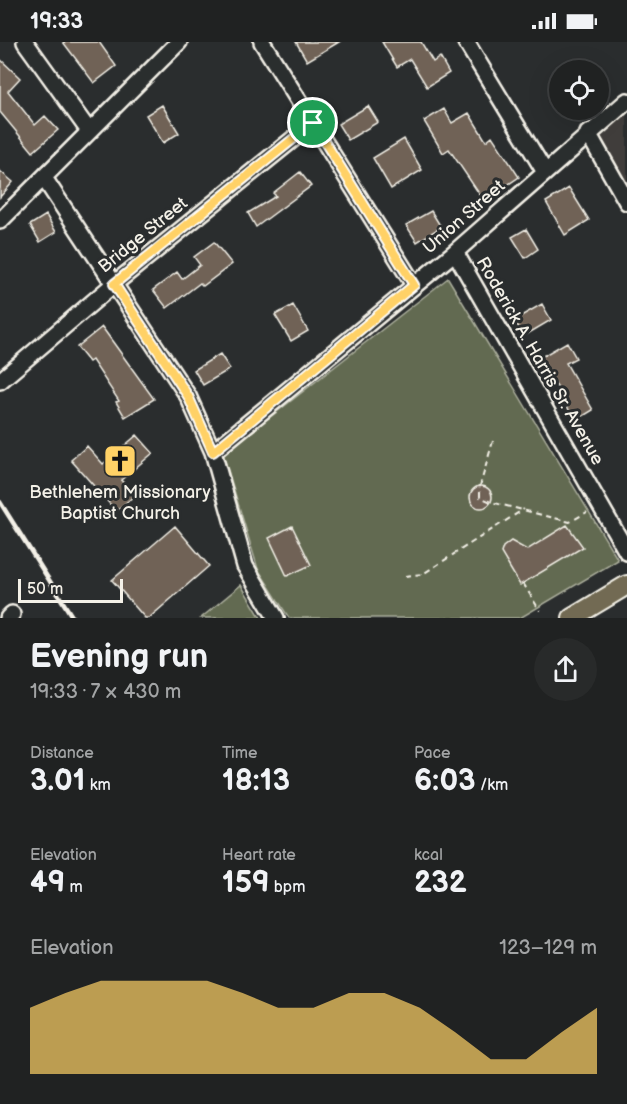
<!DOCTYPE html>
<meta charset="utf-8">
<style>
:root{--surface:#202222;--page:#282a2a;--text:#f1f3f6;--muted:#a2a4a5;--line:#3d3f40;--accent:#ffd166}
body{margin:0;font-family:"Balsamiq Sans",sans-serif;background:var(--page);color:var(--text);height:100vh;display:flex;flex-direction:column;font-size:22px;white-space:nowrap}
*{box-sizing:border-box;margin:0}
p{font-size:20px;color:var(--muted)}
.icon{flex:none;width:33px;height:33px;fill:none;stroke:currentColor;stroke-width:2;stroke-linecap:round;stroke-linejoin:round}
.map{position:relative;height:576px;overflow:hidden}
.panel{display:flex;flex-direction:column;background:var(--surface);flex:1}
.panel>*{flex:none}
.buttons{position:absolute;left:549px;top:18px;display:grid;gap:12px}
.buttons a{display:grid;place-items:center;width:60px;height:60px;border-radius:50%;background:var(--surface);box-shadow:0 6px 24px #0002,0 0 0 2px var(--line);font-size:30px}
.scale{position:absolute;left:18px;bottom:15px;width:105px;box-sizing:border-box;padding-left:6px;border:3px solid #f4f1e8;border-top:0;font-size:16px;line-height:21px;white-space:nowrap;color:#f4f1e8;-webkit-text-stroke:4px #2a2d2e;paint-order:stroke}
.pin{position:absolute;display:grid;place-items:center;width:51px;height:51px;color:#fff;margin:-26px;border:3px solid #fff;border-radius:50%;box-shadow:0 2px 6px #0007}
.round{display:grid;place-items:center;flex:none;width:63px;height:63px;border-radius:32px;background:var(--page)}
.head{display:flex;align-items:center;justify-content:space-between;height:102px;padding:0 30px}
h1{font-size:33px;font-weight:800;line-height:45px}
.stats{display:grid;grid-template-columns:repeat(3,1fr);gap:9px;height:102px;padding:6px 30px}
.stats div{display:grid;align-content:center}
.stats b{font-size:30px;font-weight:800}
.stats small{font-size:16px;font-weight:400}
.stats p{font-size:16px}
.chart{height:168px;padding:12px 30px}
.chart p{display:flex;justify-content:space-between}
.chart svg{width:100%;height:108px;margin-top:6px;fill:var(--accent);opacity:.7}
.status{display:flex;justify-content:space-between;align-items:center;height:42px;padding:0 30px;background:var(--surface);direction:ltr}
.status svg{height:16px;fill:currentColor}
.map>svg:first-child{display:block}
.built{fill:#3f3d3a}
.green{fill:#626a51;stroke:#abae9c;stroke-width:1.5}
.building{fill:#6f6256;stroke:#f4f1e8;stroke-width:1.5}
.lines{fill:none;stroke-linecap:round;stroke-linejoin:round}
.minor-casing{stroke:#f4f1e8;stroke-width:20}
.major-casing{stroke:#f4f1e8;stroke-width:22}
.path{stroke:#f4f1e8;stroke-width:2;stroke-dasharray:6 4.5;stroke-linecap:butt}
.minor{stroke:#2a2d2e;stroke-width:15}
.major{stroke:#726b52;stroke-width:18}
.rail{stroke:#f4f1e8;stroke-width:4.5}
.route-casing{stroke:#fff;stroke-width:12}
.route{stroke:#ffd166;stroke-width:8}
.labels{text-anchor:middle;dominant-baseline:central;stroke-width:6;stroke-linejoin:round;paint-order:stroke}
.street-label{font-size:18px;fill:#f4f1e8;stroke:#2a2d2e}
.poi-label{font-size:18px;fill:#f4f1e8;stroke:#2a2d2e}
</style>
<div class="status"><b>19:33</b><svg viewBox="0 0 49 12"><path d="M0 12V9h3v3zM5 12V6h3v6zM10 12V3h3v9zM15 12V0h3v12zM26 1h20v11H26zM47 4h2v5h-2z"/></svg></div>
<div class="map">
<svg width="627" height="576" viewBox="0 0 627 576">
<rect width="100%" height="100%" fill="#2a2d2e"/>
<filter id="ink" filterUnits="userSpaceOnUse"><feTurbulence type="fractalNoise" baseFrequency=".0167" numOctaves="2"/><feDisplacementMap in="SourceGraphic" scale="12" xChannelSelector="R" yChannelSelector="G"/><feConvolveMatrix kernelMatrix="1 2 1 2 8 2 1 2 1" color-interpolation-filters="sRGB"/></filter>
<g filter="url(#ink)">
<path class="built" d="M 627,71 L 627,145 L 599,97 Z"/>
<path class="green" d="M 448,236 L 618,518 L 520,576 L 289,576 L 258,527 L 223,412 Z
M 241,543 L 261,576 L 201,576 Z"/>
<path class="building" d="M 63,0 L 99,0 L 116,24 L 94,41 Z
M 296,0 L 339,0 L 307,19 Z
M 382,0 L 421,0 L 433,20 L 440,15 L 449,31 L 427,45 L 410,17 L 397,25 Z
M 0,17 L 20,36 L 8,49 L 35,83 L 45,74 L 58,88 L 33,110 L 0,70 Z
M 162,63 L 179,91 L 163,101 L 146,73 Z
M 368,64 L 378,80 L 348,98 L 338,82 Z
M 444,67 L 452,81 L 469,71 L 486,99 L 492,94 L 519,135 L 484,159 L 449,107 L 443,111 L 424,79 Z
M 404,97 L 422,128 L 391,147 L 373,116 Z
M 0,129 L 13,140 L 0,155 Z
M 300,130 L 311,144 L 256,185 L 248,171 L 276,154 L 273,151 Z
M 569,146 L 589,178 L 565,193 L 546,160 Z
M 431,169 L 441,185 L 417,200 L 406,183 Z
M 46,173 L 56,190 L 40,200 L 30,183 Z
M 526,187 L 538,207 L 525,216 L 512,195 Z
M 214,200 L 232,222 L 203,244 L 200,241 L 167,266 L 153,248 L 177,230 L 182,237 L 200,223 L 194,215 Z
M 542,262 L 551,278 L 524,294 L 514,278 Z
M 293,263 L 308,289 L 291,299 L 275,273 Z
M 102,285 L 154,357 L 125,375 L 116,360 L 119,359 L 92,318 L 89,320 L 77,305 Z
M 567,300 L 576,316 L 566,321 L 593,368 L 575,379 L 541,315 Z
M 220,312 L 230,327 L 203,343 L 194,328 Z
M 137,393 L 153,411 L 121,438 L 134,454 L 116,469 L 71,418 L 87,404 L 103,422 Z
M470 455a11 11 0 1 1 22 0a11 11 0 1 1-22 0Z
M 567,483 L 583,505 L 520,543 L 501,511 L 503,505 L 511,499 L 527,508 Z
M 175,484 L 209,524 L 149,576 L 145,576 L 112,538 Z
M 292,484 L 311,523 L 287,534 L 269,496 Z"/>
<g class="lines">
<g class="minor-casing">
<path id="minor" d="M 25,0 L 89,89
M 262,0 L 414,243
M 466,0 L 545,130
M 588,91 L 627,160
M 44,136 L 188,354 L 213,410 L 245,524 L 276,576
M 0,179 L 179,0
M 455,210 L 627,510
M 0,339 L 114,242 L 313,81
M 213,410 L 455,210 L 627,59
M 8,576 L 12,572"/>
</g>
<g class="major-casing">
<path id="major" d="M 572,576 L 627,543"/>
</g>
<path class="path" d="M 493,399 L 480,444 L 480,455 L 491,460 L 570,480 L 587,470
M 405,534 L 423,532 L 524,467
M 523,541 L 540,569"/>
<use href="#minor" class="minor"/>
<use href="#major" class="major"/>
<path class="rail" d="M 0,460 L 73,576"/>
</g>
</g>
<g class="lines" filter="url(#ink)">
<g class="route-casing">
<path id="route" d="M 313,81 L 414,243 L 213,410 L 188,354 L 114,242 Z"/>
</g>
<use href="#route" class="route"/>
</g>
<defs>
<g id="church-square" transform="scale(1.725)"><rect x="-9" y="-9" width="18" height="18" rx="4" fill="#ffd166" stroke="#2a2d2e"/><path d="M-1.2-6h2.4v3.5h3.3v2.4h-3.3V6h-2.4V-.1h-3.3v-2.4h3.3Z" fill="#111"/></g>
</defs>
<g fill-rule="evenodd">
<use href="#church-square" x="120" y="419"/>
</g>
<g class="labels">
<g class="street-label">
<text transform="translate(464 175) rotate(-41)">Union Street</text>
<text transform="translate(143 193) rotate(-39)">Bridge Street</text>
<text transform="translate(540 319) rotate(60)">Roderick A. Harris Sr. Avenue</text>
</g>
<g class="poi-label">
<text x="120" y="450">Bethlehem Missionary<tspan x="120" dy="21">Baptist Church</tspan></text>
</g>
</g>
</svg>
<div class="buttons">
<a><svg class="icon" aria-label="locate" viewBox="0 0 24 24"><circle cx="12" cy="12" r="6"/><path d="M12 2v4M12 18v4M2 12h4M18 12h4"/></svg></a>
</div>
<div class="scale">50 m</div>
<div class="pin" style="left:313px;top:81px;background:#1e9e55"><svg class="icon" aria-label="arrive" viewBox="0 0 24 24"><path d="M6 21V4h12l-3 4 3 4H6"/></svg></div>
</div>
<section class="panel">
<div class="head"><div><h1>Evening run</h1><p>19:33 · 7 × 430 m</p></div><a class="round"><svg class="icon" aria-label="share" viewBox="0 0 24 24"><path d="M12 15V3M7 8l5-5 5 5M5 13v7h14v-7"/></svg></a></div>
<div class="stats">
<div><p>Distance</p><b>3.01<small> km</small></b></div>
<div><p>Time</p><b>18:13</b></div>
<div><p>Pace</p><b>6:03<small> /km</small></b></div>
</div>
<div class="stats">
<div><p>Elevation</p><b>49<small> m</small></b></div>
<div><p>Heart rate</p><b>159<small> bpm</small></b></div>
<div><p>kcal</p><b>232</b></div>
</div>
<div class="chart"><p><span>Elevation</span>123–129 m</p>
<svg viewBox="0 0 160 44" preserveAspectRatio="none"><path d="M0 44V17L10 11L20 6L30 6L40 6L50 6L60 11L70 17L80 17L90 11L100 11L110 17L120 27L130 38L140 38L150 27L160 17V44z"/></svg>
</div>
</section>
